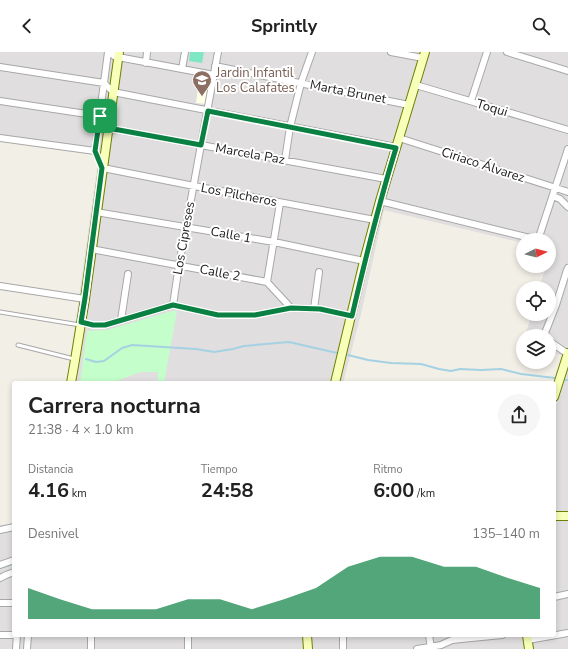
<!DOCTYPE html>
<html lang="es">
<meta charset="utf-8">
<style>
:root{--surface:#fff;--page:#f6f6f6;--text:#222;--muted:#767676;--accent:#0b8043}
body{margin:0;font-family:"Nunito Sans",sans-serif;background:var(--page);color:var(--text);height:100vh;display:flex;flex-direction:column;font-size:15px;white-space:nowrap}
*{box-sizing:border-box;margin:0}
p{font-size:13px;color:var(--muted)}
.icon{flex:none;width:22px;height:22px;fill:none;stroke:currentColor;stroke-width:2;stroke-linecap:round;stroke-linejoin:round}
.map{position:relative;flex:1;overflow:hidden}
.drawer{position:absolute;left:12px;top:329px;width:544px;height:256px;display:flex;flex-direction:column;background:var(--surface);border-radius:4px;box-shadow:0 2px 6px #0003}
.drawer>*{flex:none}
.needle{width:26px;rotate:84deg}
.fabs{position:absolute;left:516px;top:181px;display:grid;gap:8px}
.fabs a{display:grid;place-items:center;width:40px;height:40px;border-radius:50%;background:var(--surface);box-shadow:0 2px 6px #0003;font-size:20px}
.pin{position:absolute;display:grid;place-items:center;width:34px;height:34px;color:#fff;margin:-17px;border-radius:8px;box-shadow:0 2px 6px #0006}
.round{display:grid;place-items:center;flex:none;width:42px;height:42px;border-radius:21px;background:var(--page)}
.summary{display:flex;align-items:center;justify-content:space-between;height:68px;padding:0 16px}
h1{font-size:22px;font-weight:700;line-height:30px}
.stats{display:grid;grid-template-columns:repeat(3,1fr);gap:6px;height:68px;padding:4px 16px}
.stats div{display:grid;align-content:center}
.stats b{font-size:20px;font-weight:700}
.stats small{font-size:11px;font-weight:400}
.stats p{font-size:11px}
.chart{height:112px;padding:8px 16px}
.chart p{display:flex;justify-content:space-between}
.chart svg{width:100%;height:72px;margin-top:4px;fill:var(--accent);opacity:.7}
header{display:flex;justify-content:space-between;align-items:center;height:52px;padding:0 16px;background:var(--surface);font-size:18px;font-weight:700}
.map>svg:first-child{display:block}
.residential{fill:#e0dede}
.education{fill:#feffe4}
.park{fill:#c3fecb}
.pitch{fill:#80e7c4}
.lines{fill:none;stroke-linecap:round;stroke-linejoin:round}
.stream{stroke:#a5d2e3;stroke-width:2}
.lane-casing{stroke:#a8a8a8;stroke-width:5}
.street-casing{stroke:#a8a8a8;stroke-width:8}
.secondary-casing{stroke:#6c8100;stroke-width:10}
.lane{stroke:#fff;stroke-width:3}
.street{stroke:#fff;stroke-width:6}
.secondary{stroke:#f8ffb9;stroke-width:8}
.route-casing{stroke:#fff;stroke-width:8}
.route{stroke:#0b8043;stroke-width:5}
.labels{text-anchor:middle;dominant-baseline:central;stroke-width:4;stroke-linejoin:round;paint-order:stroke}
.education-label{font-size:13px;fill:#785e54;stroke:#fff;text-anchor:start}
.street-label{font-size:13px;fill:#212121;stroke:#fff}
</style>
<header><svg class="icon" aria-label="back" viewBox="0 0 24 24"><path d="M15 5l-7 7 7 7"/></svg>Sprintly<svg class="icon" aria-label="search" viewBox="0 0 24 24"><circle cx="10" cy="10" r="6"/><path d="M15 15l6 6"/></svg></header>
<div class="map">
<svg width="568" height="597" viewBox="0 0 568 597">
<rect width="100%" height="100%" fill="#f2efe7"/>
<path class="residential" d="M 0,0 L 568,0 L 568,305 L 549,300 L 549,284 L 525,284 L 532,262 L 549,262 L 549,236 L 539,236 L 546,214 L 549,214 L 549,188 L 523,188 L 523,191 L 384,158 L 361,262 L 343,331 L 67,331 L 99,103 L 0,88 Z
M 568,317 L 568,597 L 0,597 L 0,473 L 14,472 L 14,583 L 554,583 L 554,359 Z"/>
<path class="education" d="M 198,36 L 209,39 L 207,52 L 196,51 Z"/>
<path class="park" d="M 172,259 L 177,259 L 164,331 L 158,331 L 158,320 L 140,320 L 117,329 L 116,331 L 80,331 L 87,279 L 107,278 Z"/>
<path class="pitch" d="M 190,0 L 204,0 L 202,11 L 189,9 Z"/>
<g class="lines">
<path class="stream" d="M 348,303 L 368,308 L 391,311 L 421,312 L 439,317 L 451,319 L 460,317 L 481,318 L 501,317 L 521,322 L 555,326
M 86,307 L 96,310 L 104,309 L 122,296 L 132,293 L 196,297 L 214,300 L 233,297 L 244,294 L 289,290 L 337,301
M 565,328 L 568,328
M 3,515 L 14,512"/>
<g class="lane-casing">
<path id="lane" d="M 0,260 L 80,273
M 18,293 L 74,307"/>
</g>
<g class="street-casing">
<path id="street" d="M 108,0 L 95,99 L 103,116 L 194,134 L 375,168
M 111,0 L 114,4 L 118,5 L 214,23
M 391,0 L 423,6
M 507,0 L 568,19
M 146,11 L 147,0
M 215,14 L 409,53
M 0,15 L 104,31 L 113,40 L 396,95
M 182,17 L 185,0
M 416,33 L 568,78
M 0,49 L 100,64 L 108,76 L 386,127
M 471,49 L 487,0
M 0,86 L 95,99
M 399,86 L 556,136 L 568,140
M 285,108 L 290,75 L 301,31 L 312,0
M 553,144 L 560,147 L 568,155
M 380,149 L 538,188 L 568,97
M 96,160 L 274,190 L 364,209
M 91,197 L 267,230 L 291,256
M 267,230 L 280,151
M 0,234 L 85,247
M 173,253 L 179,213 L 218,0
M 314,257 L 319,220
M 121,268 L 128,222
M 81,270 L 93,273 L 105,273 L 173,253 L 218,263 L 255,263 L 291,256 L 320,257 L 352,264
M 546,284 L 545,281 L 556,253 L 567,218 L 568,216
M 549,289 L 568,302
M 0,478 L 14,475
M 0,513 L 14,508
M 0,526 L 6,523 L 14,520
M 554,545 L 568,542
M 0,551 L 14,551
M 0,583 L 14,583
M 188,583 L 188,597
M 343,583 L 343,597
M 429,583 L 431,597
M 528,588 L 568,581
M 16,597 L 17,583
M 27,597 L 28,583
M 91,597 L 91,583
M 417,597 L 430,595 L 441,593 L 452,588 L 461,587 L 502,583"/>
</g>
<g class="secondary-casing">
<path id="secondary" d="M 71,331 L 75,308 L 85,247 L 119,0
M 335,331 L 364,209 L 380,149 L 425,0
M 554,345 L 568,301
M 554,464 L 568,464
M 307,583 L 308,597
M 527,583 L 529,597"/>
</g>
<use href="#lane" class="lane"/>
<use href="#street" class="street"/>
<use href="#secondary" class="secondary"/>
</g>
<g class="lines">
<g class="route-casing">
<path id="route" d="M 208,59 L 396,96 C 379,151 365,208 352,264 L 320,257 L 291,256 L 255,263 L 218,263 L 173,253 L 105,273 L 93,273 L 81,270 L 85,246 L 102,116 L 95,99 L 100,64 L 108,76 L 201,93 Z"/>
</g>
<use href="#route" class="route"/>
</g>
<defs>
<g id="school-pin" transform="scale(1)"><path d="M0 17L-7.5 6A9.5 9.5 0 1 1 7.5 6Z" fill="#8d6e63" stroke="#fff"/><path d="M0-5L7-2L0 1L-7-2ZM-4 1L0 2.5L4 1V4Q0 6-4 4Z" fill="#fff"/></g>
</defs>
<g fill-rule="evenodd">
<use href="#school-pin" x="202" y="28"/>
</g>
<g class="labels">
<g class="education-label">
<text x="216" y="21">Jardin Infantil<tspan x="216" dy="15">Los Calafates</tspan></text>
</g>
<g class="street-label">
<text transform="translate(348 40) rotate(11)">Marta Brunet</text>
<text transform="translate(492 56) rotate(17)">Toqui</text>
<text transform="translate(250 102) rotate(10)">Marcela Paz</text>
<text transform="translate(483 113) rotate(18)">Ciriaco Álvarez</text>
<text transform="translate(239 143) rotate(11)">Los Pilcheros</text>
<text transform="translate(231 183) rotate(10)">Calle 1</text>
<text transform="translate(184 186) rotate(-80)">Los Cipreses</text>
<text transform="translate(220 221) rotate(11)">Calle 2</text>
</g>
</g>
</svg>
<div class="fabs">
<a><svg class="needle" viewBox="-14 -14 28 28"><path d="M0-13l5 13h-10z" fill="#e53935"/><path d="M0 13l5-13h-10z" fill="#767676"/></svg></a>
<a><svg class="icon" aria-label="locate" viewBox="0 0 24 24"><circle cx="12" cy="12" r="6"/><path d="M12 2v4M12 18v4M2 12h4M18 12h4"/></svg></a>
<a><svg class="icon" aria-label="layers" viewBox="0 0 24 24"><path d="M12 4l9 5-9 5-9-5zM3 14l9 5 9-5"/></svg></a>
</div>
<div class="pin" style="left:100px;top:64px;background:#1e9e55"><svg class="icon" aria-label="arrive" viewBox="0 0 24 24"><path d="M6 21V4h12l-3 4 3 4H6"/></svg></div>
<section class="drawer">
<div class="summary"><div><h1>Carrera nocturna</h1><p>21:38 · 4 × 1.0 km</p></div><a class="round"><svg class="icon" aria-label="share" viewBox="0 0 24 24"><path d="M12 15V3M7 8l5-5 5 5M5 13v7h14v-7"/></svg></a></div>
<div class="stats">
<div><p>Distancia</p><b>4.16<small> km</small></b></div>
<div><p>Tiempo</p><b>24:58</b></div>
<div><p>Ritmo</p><b>6:00<small> /km</small></b></div>
</div>
<div class="chart"><p><span>Desnivel</span>135–140 m</p>
<svg viewBox="0 0 160 44" preserveAspectRatio="none"><path d="M0 44V25L10 32L20 38L30 38L40 38L50 32L60 32L70 38L80 32L90 25L100 12L110 6L120 6L130 12L140 12L150 19L160 25V44z"/></svg>
</div>
</section>
</div>
